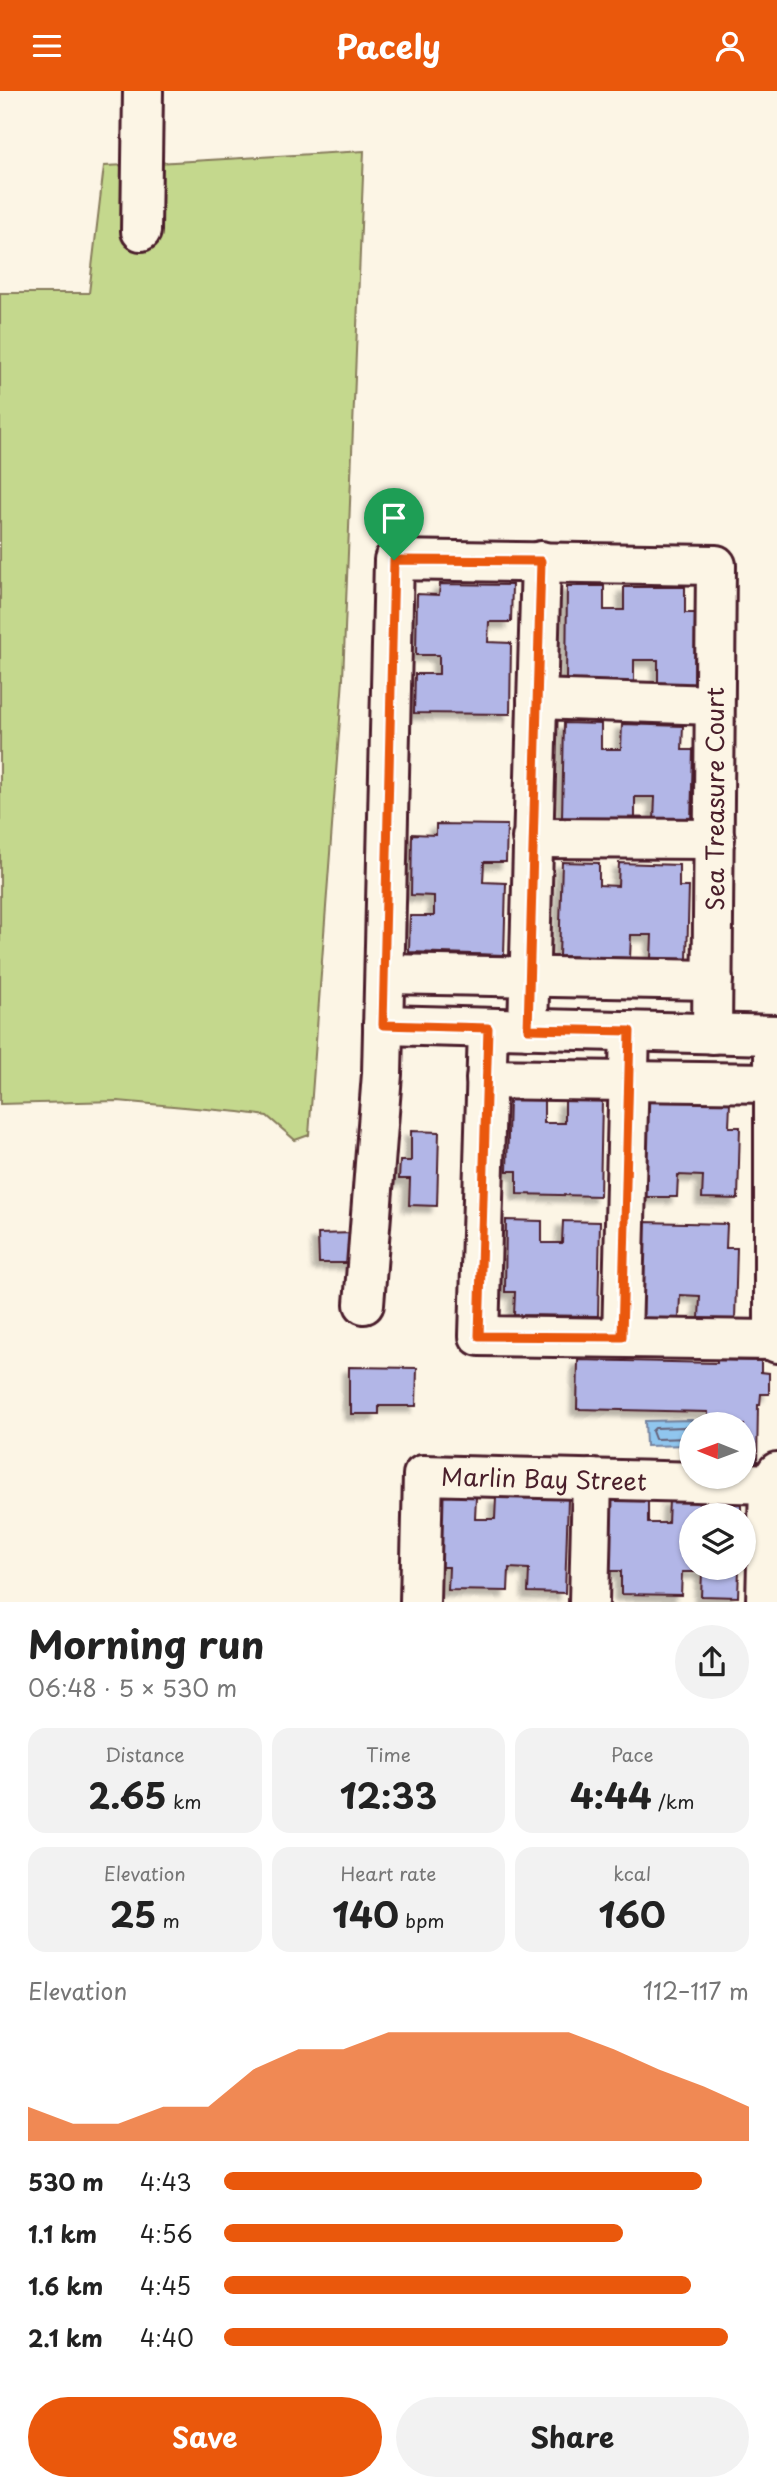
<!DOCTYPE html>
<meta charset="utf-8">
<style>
:root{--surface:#fff;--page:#f2f2f2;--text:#222;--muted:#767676;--accent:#ea580c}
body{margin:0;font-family:"Playpen Sans",sans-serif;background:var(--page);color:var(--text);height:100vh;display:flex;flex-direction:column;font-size:26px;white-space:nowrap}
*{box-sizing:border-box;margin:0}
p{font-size:23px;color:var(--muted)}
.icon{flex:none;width:38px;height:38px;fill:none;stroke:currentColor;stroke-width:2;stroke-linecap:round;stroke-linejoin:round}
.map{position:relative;height:1511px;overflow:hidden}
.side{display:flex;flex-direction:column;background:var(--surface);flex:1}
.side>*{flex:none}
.needle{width:46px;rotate:271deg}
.controls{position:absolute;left:679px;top:1321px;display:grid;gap:14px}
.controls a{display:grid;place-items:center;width:77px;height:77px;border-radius:50%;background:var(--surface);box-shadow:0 2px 5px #0004;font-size:35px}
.pin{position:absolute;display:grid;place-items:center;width:60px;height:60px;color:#fff;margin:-72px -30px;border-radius:50% 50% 50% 0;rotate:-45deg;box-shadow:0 0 7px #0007}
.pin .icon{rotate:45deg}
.round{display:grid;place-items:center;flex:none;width:74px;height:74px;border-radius:37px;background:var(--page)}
.overview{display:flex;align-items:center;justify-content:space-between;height:119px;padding:0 28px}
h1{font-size:38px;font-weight:700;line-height:52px}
.metrics{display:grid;grid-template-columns:repeat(3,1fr);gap:10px;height:119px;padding:7px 28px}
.metrics div{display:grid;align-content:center;border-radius:18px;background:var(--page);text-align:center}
.metrics b{font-size:35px;font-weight:700}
.metrics small{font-size:19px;font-weight:400}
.metrics p{font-size:19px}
.chart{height:196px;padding:14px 28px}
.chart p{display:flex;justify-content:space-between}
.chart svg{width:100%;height:126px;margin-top:7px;fill:var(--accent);opacity:.7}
.action{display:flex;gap:14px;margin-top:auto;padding:14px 28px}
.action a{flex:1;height:80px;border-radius:42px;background:var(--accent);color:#fff;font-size:28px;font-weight:700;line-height:80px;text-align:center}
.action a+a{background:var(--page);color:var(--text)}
ul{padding:0 28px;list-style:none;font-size:23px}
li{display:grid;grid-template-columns:112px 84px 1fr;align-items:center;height:52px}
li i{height:18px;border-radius:9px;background:var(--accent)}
header{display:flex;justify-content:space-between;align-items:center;height:91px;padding:0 28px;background:var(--accent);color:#fff;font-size:32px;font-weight:700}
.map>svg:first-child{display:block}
.green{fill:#c4d88d;stroke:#877c5c;stroke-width:2}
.water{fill:#90c6ee;stroke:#7483a0;stroke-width:2}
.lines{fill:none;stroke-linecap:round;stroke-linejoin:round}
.shore{stroke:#666279;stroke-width:2}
.building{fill:#b2b6e7;stroke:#4a1f2b;stroke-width:2;filter:url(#shadow)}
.minor-casing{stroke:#4a1f2b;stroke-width:44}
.minor{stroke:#fcf5e5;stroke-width:38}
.route-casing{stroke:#fff;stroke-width:14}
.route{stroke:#ea580c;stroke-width:9}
.labels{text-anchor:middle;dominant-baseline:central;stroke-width:6;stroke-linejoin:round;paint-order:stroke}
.street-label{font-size:24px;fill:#4a1f2b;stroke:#fcf5e5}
</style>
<header><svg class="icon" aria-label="menu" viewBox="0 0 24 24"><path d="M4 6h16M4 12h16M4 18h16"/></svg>Pacely<svg class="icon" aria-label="person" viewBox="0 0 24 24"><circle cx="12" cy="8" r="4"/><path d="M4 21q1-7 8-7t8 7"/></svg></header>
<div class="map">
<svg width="777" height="1511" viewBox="0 0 777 1511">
<defs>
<filter id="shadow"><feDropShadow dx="-6" dy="6" stdDeviation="2" flood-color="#0004"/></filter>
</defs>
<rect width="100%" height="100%" fill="#fcf5e5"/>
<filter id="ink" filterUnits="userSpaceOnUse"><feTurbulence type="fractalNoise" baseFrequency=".0143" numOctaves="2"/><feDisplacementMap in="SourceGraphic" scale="14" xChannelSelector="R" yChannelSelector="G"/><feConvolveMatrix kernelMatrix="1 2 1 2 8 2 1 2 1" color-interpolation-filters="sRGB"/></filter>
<g filter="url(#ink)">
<path class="green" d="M 364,60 L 343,588 L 309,1044 L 295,1049 L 267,1025 L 239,1021 L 118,1010 L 0,1013 L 0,202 L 89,202 L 104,75 L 127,74 L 126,153 L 156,154 L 157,72 Z"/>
<path class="water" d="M 692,1329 L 691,1354 L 646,1355 L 645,1330 Z"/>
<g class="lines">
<path class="shore" d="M 691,1340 L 685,1336 L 655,1337 L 652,1340 L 655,1348 L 691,1347"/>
</g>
<path class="building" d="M 440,493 L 512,494 L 511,531 L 489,531 L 488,551 L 511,552 L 510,623 L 414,622 L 415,583 L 439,583 L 439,564 L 416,564 L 417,503 L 439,504 Z
M 567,495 L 604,495 L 604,519 L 624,519 L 624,496 L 685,496 L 685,522 L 695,522 L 694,593 L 658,593 L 658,569 L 634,569 L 634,592 L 566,591 Z
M 564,632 L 601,633 L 601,658 L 621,658 L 622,633 L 683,635 L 682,659 L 693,659 L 691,731 L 654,730 L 655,706 L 635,706 L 635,730 L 562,728 Z
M 436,733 L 507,734 L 506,771 L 484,771 L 483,791 L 506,792 L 504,864 L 409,861 L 410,825 L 434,825 L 434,805 L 411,804 L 412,743 L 436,744 Z
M 562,771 L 599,772 L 599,794 L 618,795 L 619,772 L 679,774 L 679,796 L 689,796 L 687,868 L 651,867 L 652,844 L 631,844 L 630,867 L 559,865 Z
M 509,1008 L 544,1009 L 544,1032 L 565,1032 L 565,1009 L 602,1010 L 600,1105 L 517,1103 L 517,1080 L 507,1080 Z
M 646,1010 L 730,1012 L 729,1036 L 740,1036 L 738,1108 L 702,1107 L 703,1085 L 678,1084 L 677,1106 L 643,1106 Z
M 411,1040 L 439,1041 L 437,1115 L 409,1114 L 410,1088 L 399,1088 L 400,1070 L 411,1070 Z
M 506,1129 L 542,1130 L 542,1152 L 562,1152 L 563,1130 L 600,1131 L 598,1225 L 514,1224 L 515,1201 L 505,1201 Z
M 644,1131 L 727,1133 L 726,1157 L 737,1157 L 735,1229 L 699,1228 L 700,1205 L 680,1204 L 679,1228 L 642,1227 Z
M 353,1142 L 354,1172 L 319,1172 L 318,1143 Z
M 578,1269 L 717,1272 L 717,1269 L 761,1270 L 761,1281 L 769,1282 L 769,1303 L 761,1303 L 760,1314 L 758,1314 L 757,1374 L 744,1373 L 744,1334 L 708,1334 L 708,1321 L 577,1318 Z
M 349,1276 L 417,1277 L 416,1315 L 379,1315 L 379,1323 L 351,1323 L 351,1314 L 349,1314 Z
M 440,1404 L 476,1406 L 475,1428 L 495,1428 L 496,1406 L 568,1408 L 565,1502 L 528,1501 L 529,1478 L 509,1477 L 508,1500 L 448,1499 L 449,1476 L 438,1476 Z
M 612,1408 L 648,1409 L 648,1432 L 668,1432 L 669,1409 L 741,1411 L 741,1424 L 691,1424 L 691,1477 L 739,1477 L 738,1506 L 701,1505 L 702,1481 L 682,1481 L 681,1504 L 621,1503 L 621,1480 L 610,1480 Z"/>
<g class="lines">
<g class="minor-casing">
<g id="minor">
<path d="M 141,140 L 143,0"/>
<path d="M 537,608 L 714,614"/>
<path d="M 532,747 L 715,748"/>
<path d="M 385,883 L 713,889"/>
<path d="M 383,934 L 777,944"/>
<path d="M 488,937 L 479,1245 L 777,1249"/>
<path d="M 528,938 L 541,470"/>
<path d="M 774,944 L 774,1249 L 777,1252"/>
<path d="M 486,988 L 773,992"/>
<path d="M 364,1213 L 382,983 L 394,469 L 716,474 L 712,943"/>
<path d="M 622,1246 L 630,940"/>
<path id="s1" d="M 420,1511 L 423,1384 L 777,1393"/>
<path d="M 589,1511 L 592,1388"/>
<path d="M 766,1511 L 769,1393 L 777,1381"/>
</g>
</g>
<use href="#minor" class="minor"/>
</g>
</g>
<g class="lines" filter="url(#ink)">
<g class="route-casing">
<path id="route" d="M 394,469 L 541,470 L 528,938 L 630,940 L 622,1246 L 479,1245 L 488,937 L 383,934 Z"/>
</g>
<use href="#route" class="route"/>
</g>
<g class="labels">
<g class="street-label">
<text transform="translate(714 708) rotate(-90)">Sea Treasure Court</text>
<text stroke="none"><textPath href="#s1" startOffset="248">Marlin Bay Street</textPath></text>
</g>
</g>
</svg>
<div class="controls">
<a><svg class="needle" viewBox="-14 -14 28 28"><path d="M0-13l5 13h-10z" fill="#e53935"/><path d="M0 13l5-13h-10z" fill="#767676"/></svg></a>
<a><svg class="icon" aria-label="layers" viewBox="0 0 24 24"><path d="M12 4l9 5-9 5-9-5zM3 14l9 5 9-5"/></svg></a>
</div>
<div class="pin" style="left:394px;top:469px;background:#1e9e55"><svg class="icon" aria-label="arrive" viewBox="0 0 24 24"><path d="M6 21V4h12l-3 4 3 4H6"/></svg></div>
</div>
<section class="side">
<div class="overview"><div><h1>Morning run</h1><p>06:48 · 5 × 530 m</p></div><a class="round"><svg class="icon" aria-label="share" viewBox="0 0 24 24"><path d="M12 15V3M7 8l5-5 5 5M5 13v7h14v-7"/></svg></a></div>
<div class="metrics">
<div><p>Distance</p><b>2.65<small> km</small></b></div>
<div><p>Time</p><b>12:33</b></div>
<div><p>Pace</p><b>4:44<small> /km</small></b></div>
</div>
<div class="metrics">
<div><p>Elevation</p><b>25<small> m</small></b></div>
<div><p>Heart rate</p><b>140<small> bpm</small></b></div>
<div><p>kcal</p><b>160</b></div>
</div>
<div class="chart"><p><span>Elevation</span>112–117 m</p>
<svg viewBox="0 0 160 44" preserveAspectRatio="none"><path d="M0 44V32L10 38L20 38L30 32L40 32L50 19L60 12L70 12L80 6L90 6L100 6L110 6L120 6L130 12L140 19L150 25L160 32V44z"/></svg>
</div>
<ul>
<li><b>530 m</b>4:43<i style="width:91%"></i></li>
<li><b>1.1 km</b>4:56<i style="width:76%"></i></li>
<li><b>1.6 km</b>4:45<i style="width:89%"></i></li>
<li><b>2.1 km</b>4:40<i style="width:96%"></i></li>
</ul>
<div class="action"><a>Save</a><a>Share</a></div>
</section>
